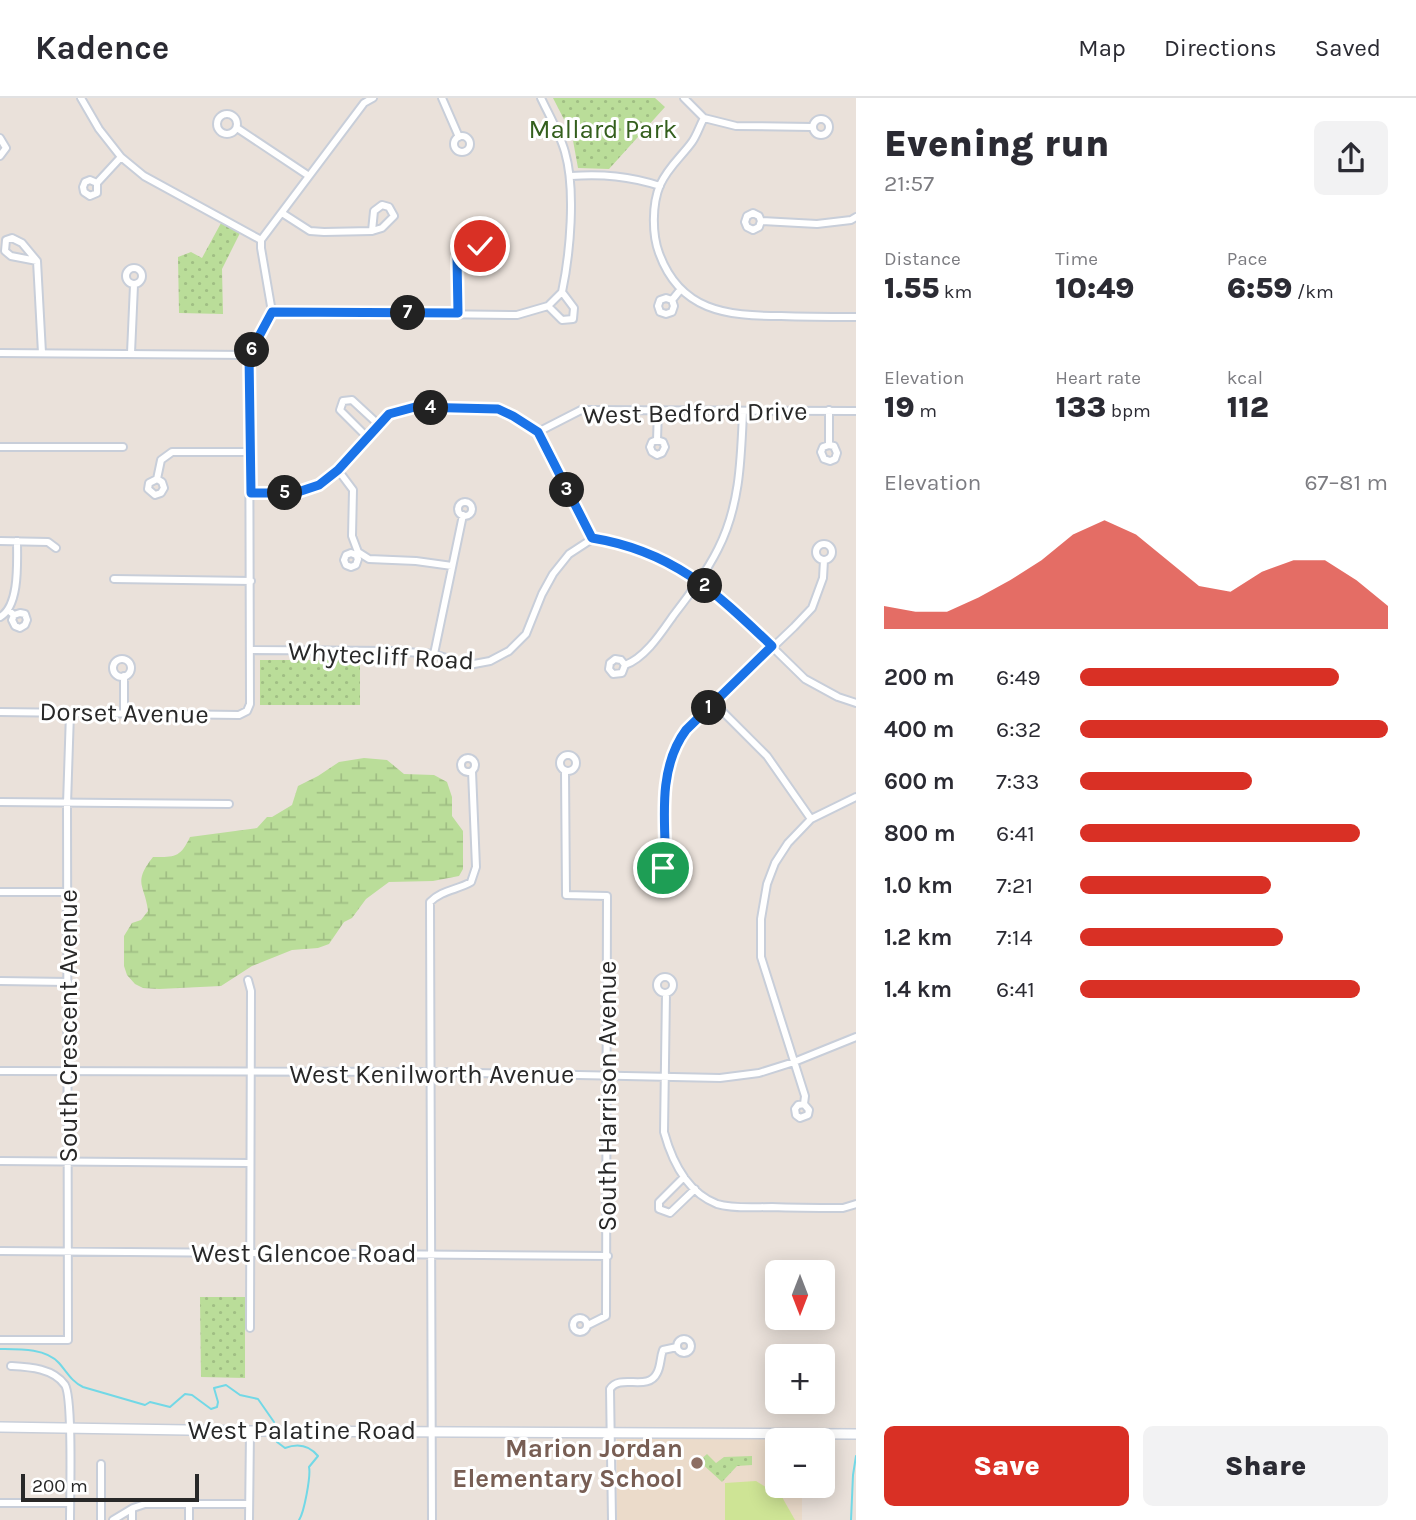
<!DOCTYPE html>
<meta charset="utf-8">
<style>
:root{--surface:#fff;--page:#f2f2f3;--text:#2b2b33;--muted:#7c7c81;--line:#e1e1e2;--accent:#d93025}
body{margin:0;font-family:Karla,sans-serif;background:var(--page);color:var(--text);height:100vh;display:flex;flex-direction:column;font-size:26px;white-space:nowrap}
*{box-sizing:border-box;margin:0}
p{font-size:23px;color:var(--muted)}
.icon{flex:none;width:38px;height:38px;fill:none;stroke:currentColor;stroke-width:2;stroke-linecap:round;stroke-linejoin:round}
.map{position:relative;flex:1;overflow:hidden}
.details{display:flex;flex-direction:column;background:var(--surface);width:560px}
.details>*{flex:none}
.needle{width:46px;rotate:180deg}
.controls{position:absolute;left:765px;top:1162px;display:grid;gap:14px}
.controls a{display:grid;place-items:center;width:70px;height:70px;border-radius:10px;background:var(--surface);box-shadow:0 4px 18px #0003;font-size:35px}
.scale{position:absolute;left:21px;bottom:18px;width:178px;box-sizing:border-box;padding-left:7px;border:4px solid #282828;border-top:0;font-size:19px;line-height:24px;white-space:nowrap;color:#282828;-webkit-text-stroke:5px #fff;paint-order:stroke}
.pin{position:absolute;display:grid;place-items:center;width:60px;height:60px;color:#fff;margin:-30px;border:4px solid #fff;border-radius:50%;box-shadow:0 2px 7px #0007}
.km{position:absolute;width:35px;height:35px;margin:-18px;border-radius:50%;background:#222;color:#fff;font-size:19px;line-height:35px;text-align:center}
.round{display:grid;place-items:center;flex:none;width:74px;height:74px;border-radius:10px;background:var(--page)}
.summary{display:flex;align-items:center;justify-content:space-between;height:119px;padding:0 28px}
h1{font-size:38px;font-weight:800;line-height:52px}
.metrics{display:grid;grid-template-columns:repeat(3,1fr);gap:10px;height:119px;padding:7px 28px}
.metrics div{display:grid;align-content:center}
.metrics b{font-size:30px;font-weight:800}
.metrics small{font-size:19px;font-weight:400}
.metrics p{font-size:19px}
.chart{height:196px;padding:14px 28px}
.chart p{display:flex;justify-content:space-between}
.chart svg{width:100%;height:126px;margin-top:7px;fill:var(--accent);opacity:.7}
.action{display:flex;gap:14px;margin-top:auto;padding:14px 28px}
.action a{flex:1;height:80px;border-radius:10px;background:var(--accent);color:#fff;font-size:28px;font-weight:800;line-height:80px;text-align:center}
.action a+a{background:var(--page);color:var(--text)}
ul{padding:0 28px;list-style:none;font-size:23px}
li{display:grid;grid-template-columns:112px 84px 1fr;align-items:center;height:52px}
li i{height:18px;border-radius:9px;background:var(--accent)}
header{display:flex;align-items:center;gap:42px;box-sizing:border-box;height:98px;padding:0 35px;background:var(--surface);border-bottom:2px solid var(--line)}
header strong{font-size:33px}
nav{display:flex;gap:38px;margin-inline-start:auto;font-size:24px}
main{display:flex;flex:1;min-height:0}
.map>svg:first-child{display:block}
.education{fill:#ebdbca}
.wetland{fill:url(#wetland-marsh)}
.park{fill:url(#park-dots)}
.pitch{fill:#cee495}
.lines{fill:none;stroke-linecap:round;stroke-linejoin:round}
.stream{stroke:#72d8e6;stroke-width:2}
.street-casing{stroke:#c8ced9;stroke-width:10}
.secondary-casing{stroke:#c8ced9;stroke-width:12}
.street{stroke:#fff;stroke-width:6}
.secondary{stroke:#fff;stroke-width:9}
.route-casing{stroke:#fff;stroke-width:14}
.route{stroke:#1a73e8;stroke-width:9}
.education-dot{fill:#8d6e63;stroke:#fff;stroke-width:2.5}
.labels{text-anchor:middle;dominant-baseline:central;stroke-width:6;stroke-linejoin:round;paint-order:stroke}
.park-label{font-size:26px;fill:#345f1d;stroke:#fff}
.street-label{font-size:26px;fill:#282828;stroke:#fff}
.education-label{font-size:26px;font-weight:bold;fill:#785e54;stroke:#fff;text-anchor:end}
</style>
<header>
<strong>Kadence</strong>
<nav><a>Map</a><a>Directions</a><a>Saved</a></nav>
</header>
<main>
<div class="map">
<svg width="856" height="1422" viewBox="0 0 856 1422">
<defs>
<pattern id="wetland-marsh" width="20" height="14" patternUnits="userSpaceOnUse" patternTransform="scale(1.75)"><rect width="20" height="14" fill="#badd99"/><path d="M1 5h8M5 5V1M11 12h8M15 12V8" fill="none" stroke="#a0be84"/></pattern>
<pattern id="park-dots" width="8" height="8" patternUnits="userSpaceOnUse" patternTransform="scale(1.75)"><rect width="8" height="8" fill="#badd99"/><path d="M2 2h.1M6 6h.1" fill="none" stroke="#a0be84" stroke-width="1.8" stroke-linecap="round"/></pattern>
</defs>
<rect width="100%" height="100%" fill="#eae1da"/>
<path class="education" d="M 617,1341 L 801,1341 L 777,1342 L 777,1388 L 802,1388 L 802,1422 L 617,1422 Z"/>
<path class="wetland" d="M 364,660 L 387,662 L 404,676 L 434,677 L 447,684 L 452,699 L 452,718 L 463,733 L 463,771 L 459,778 L 433,783 L 389,784 L 366,801 L 352,820 L 344,824 L 329,846 L 318,850 L 292,852 L 252,868 L 221,888 L 159,891 L 143,890 L 135,886 L 127,877 L 124,868 L 124,838 L 132,825 L 141,822 L 148,813 C 145,786 132,786 153,759 C 175,759 180,760 190,739 L 257,730 L 267,719 L 272,719 L 292,707 L 298,688 L 318,678 L 339,664 Z"/>
<path class="park" d="M 553,0 L 655,0 L 665,9 L 609,71 L 578,70 L 572,37 Z
M 221,125 L 240,135 L 222,171 L 223,216 L 179,215 L 178,159 L 191,154 L 202,160 Z
M 260,562 L 360,562 L 360,607 L 260,607 Z
M 200,1199 L 245,1199 L 245,1280 L 201,1279 Z
M 707,1356 L 716,1365 L 724,1359 L 752,1358 L 752,1367 L 737,1368 L 722,1384 L 699,1363 Z"/>
<path class="pitch" d="M 756,1383 L 782,1399 L 795,1422 L 725,1422 L 725,1385 Z"/>
<g class="lines">
<path class="stream" d="M 0,1251 C 19,1251 46,1250 59,1265 C 67,1274 72,1284 83,1289 L 145,1307 L 150,1304 L 170,1309 L 185,1296 L 192,1297 L 211,1311 L 217,1309 L 218,1304 L 214,1290 L 226,1287 L 240,1297 L 258,1301 L 274,1324
M 277,1337 L 277,1344 L 285,1350 C 298,1345 309,1347 318,1358 L 309,1369 C 311,1378 304,1415 299,1422
M 851,1422 L 853,1377 L 856,1358"/>
<g class="street-casing">
<path id="street" d="M 442,0 L 459,39
M 541,0 C 549,17 560,36 565,54 C 576,92 570,156 562,194
M 684,0 L 704,20
M217 26a10 10 0 1 1 20 0a10 10 0 1 1-20 0Z
M813 29a8 8 0 1 1 16 0a8 8 0 1 1-16 0Z
M 812,29 L 736,28 L 704,20 C 700,27 697,37 692,44 C 682,58 668,69 660,87 C 652,106 652,136 659,155 C 680,213 726,218 781,218 C 806,219 831,219 856,219
M 237,30 L 309,78
M454 46a8 8 0 1 1 16 0a8 8 0 1 1-16 0Z
M 0,40 L 6,50 L 0,58
M 571,78 C 603,76 629,78 660,88
M 97,85 L 90,82 L 85,84 L 83,89 L 84,94 L 90,98 L 97,95 L 97,85 L 121,59
M 282,115 L 310,133 L 324,134 L 372,133 L 382,130 L 394,118 L 389,109 L 382,107 L 374,113 L 372,133
M 761,123 L 759,129 L 753,132 L 747,129 L 745,124 L 747,118 L 753,115 L 759,118 L 761,123 L 817,126 L 851,122 L 856,119
M467 138a10 10 0 1 1 20 0a10 10 0 1 1-20 0Z
M 261,142 L 364,5 L 373,0
M 37,163 L 11,158 L 5,153 L 6,142 L 12,140 L 22,145 L 37,163 L 42,255
M126 178a8 8 0 1 1 16 0a8 8 0 1 1-16 0Z
M 672,202 L 666,200 L 660,202 L 658,208 L 660,214 L 666,216 L 672,214 L 674,208 L 672,202 L 681,191
M 548,208 L 562,222 L 573,221 L 574,210 L 562,194
M 272,214 L 517,217 L 548,208 L 562,194
M 458,215 L 457,160 L 469,145
M 0,255 L 249,257
M 131,255 L 134,187
M 538,334 L 581,312 L 856,313
M 367,339 L 340,312 L 343,303 L 352,302 L 378,326
M 657,342 L 663,344 L 665,349 L 662,355 L 657,357 L 652,354 L 650,349 L 652,344 L 657,342 L 658,311
M 829,347 L 834,348 L 837,355 L 835,361 L 830,363 L 824,361 L 821,354 L 823,349 L 829,347 L 829,312
M 0,349 L 123,349
M 338,372 L 353,392 L 352,438 L 358,454 L 369,461 L 416,463 L 452,468
M 157,381 L 162,384 L 164,390 L 161,395 L 155,397 L 148,391 L 149,385 L 157,381 L 161,362 L 172,354 L 250,354
M 251,395 L 295,395 L 319,387 L 338,372 L 389,316 L 415,309 L 498,311 L 513,318 L 538,334 L 592,441
M458 411a7 7 0 1 1 14 0a7 7 0 1 1-14 0Z
M 0,443 L 48,444 L 56,450
M816 454a8 8 0 1 1 16 0a8 8 0 1 1-16 0Z
M 356,457 L 358,461 L 356,467 L 351,469 L 346,467 L 344,462 L 346,457 L 351,455 L 356,457 L 358,454
M 114,481 L 251,483
M 8,512 L 14,517 L 20,515 L 25,516 L 27,522 L 25,527 L 20,530 L 15,528 L 12,522 L 14,517
M 0,519 C 20,508 17,463 17,443
M 251,552 L 393,553 L 434,556 L 458,564 L 474,566 L 490,563 L 509,553 L 526,536 L 542,496 L 553,476 L 569,456 L 592,441 L 623,445 L 657,458 L 698,483 L 724,502 L 805,581 L 838,599 L 856,605
M 434,556 L 463,417
M113 570a9 9 0 1 1 18 0a9 9 0 1 1-18 0Z
M 625,567 L 621,562 L 615,561 L 610,565 L 609,571 L 613,576 L 622,575 L 625,567 C 645,560 661,535 673,518 C 689,497 706,475 718,451 C 740,408 741,361 743,314
M 714,605 L 767,658 L 811,721
M 0,614 L 239,617 L 247,613 L 250,606 L 249,257 L 272,214 L 261,150 L 261,142 L 144,78 L 121,59 L 99,31 L 81,0
M 124,615 L 124,578
M560 665a8 8 0 1 1 16 0a8 8 0 1 1-16 0Z
M461 667a7 7 0 1 1 14 0a7 7 0 1 1-14 0Z
M 565,673 L 566,797 L 607,798 L 606,1218 L 588,1227
M 0,704 L 229,706
M 666,770 C 665,724 657,671 686,632 L 794,529 L 812,510 L 823,480 L 824,462
M657 778a8 8 0 1 1 16 0a8 8 0 1 1-16 0Z
M 0,794 L 68,794
M657 887a8 8 0 1 1 16 0a8 8 0 1 1-16 0Z
M 248,882 L 251,893 L 250,1230
M 0,883 L 68,884
M 666,895 L 664,1034 C 672,1063 686,1094 717,1106 C 734,1111 755,1109 772,1109 C 796,1110 820,1110 843,1110 L 856,1106
M 0,973 L 431,974 L 720,980 L 759,975 L 794,964 L 856,939
M 804,1006 L 798,1007 L 795,1011 L 796,1017 L 800,1020 L 808,1017 L 809,1012 L 804,1006 L 805,998 L 761,859 L 761,821 L 767,786 L 775,765 L 788,745 L 811,721 L 856,699
M 0,1063 L 249,1065
M 684,1079 L 659,1104 L 659,1111 L 670,1115 L 695,1091
M 0,1153 L 608,1158
M573 1227a7 7 0 1 1 14 0a7 7 0 1 1-14 0Z
M677 1248a7 7 0 1 1 14 0a7 7 0 1 1-14 0Z
M 0,1242 L 68,1242 L 67,706 L 70,615
M 11,1268 C 29,1269 53,1270 65,1287 C 73,1300 70,1400 70,1422
M 101,1366 L 101,1422
M 0,1405 L 70,1405
M 132,1411 L 132,1422
M 113,1422 L 133,1410 L 145,1406 L 249,1406
M 189,1422 L 189,1406
M 249,1422 L 250,1333
M 432,1422 L 430,804 C 442,792 457,792 471,784 L 476,769 L 472,673
M 612,1422 L 610,1291 C 620,1275 648,1294 657,1275 C 661,1268 660,1260 663,1252 L 677,1249"/>
</g>
<g class="secondary-casing">
<path id="secondary" d="M 0,1329 L 250,1333 L 856,1336"/>
</g>
<use href="#street" class="street"/>
<use href="#secondary" class="secondary"/>
</g>
<g class="lines">
<g class="route-casing">
<path id="route" d="M 480,148 L 469,145 L 457,160 L 458,215 L 272,214 L 249,257 L 251,395 L 295,395 L 319,387 L 338,372 L 389,316 L 415,309 L 498,311 L 513,318 L 538,334 L 592,440 C 673,453 715,494 772,548 L 686,632 C 657,671 665,724 666,770 L 663,770"/>
</g>
<use href="#route" class="route"/>
</g>
<circle class="education-dot" cx="697" cy="1365" r="7"/>
<g class="labels">
<g class="park-label">
<text x="603" y="31">Mallard Park</text>
</g>
<g class="street-label">
<text transform="translate(695 315) rotate(-1)">West Bedford Drive</text>
<text transform="translate(381 558) rotate(3)">Whytecliff Road</text>
<text transform="translate(124 615) rotate(1)">Dorset Avenue</text>
<text transform="translate(68 928) rotate(-90)">South Crescent Avenue</text>
<text x="432" y="976">West Kenilworth Avenue</text>
<text transform="translate(607 998) rotate(-90)">South Harrison Avenue</text>
<text x="304" y="1155">West Glencoe Road</text>
<text x="302" y="1332">West Palatine Road</text>
</g>
<g class="education-label">
<text x="683" y="1350">Marion Jordan<tspan x="683" dy="30">Elementary School</tspan></text>
</g>
</g>
</svg>
<div class="controls">
<a><svg class="needle" viewBox="-14 -14 28 28"><path d="M0-13l5 13h-10z" fill="#e53935"/><path d="M0 13l5-13h-10z" fill="#7c7c81"/></svg></a>
<a>+</a>
<a>−</a>
</div>
<div class="scale">200 m</div>
<div class="pin" style="left:663px;top:770px;background:#1e9e55"><svg class="icon" aria-label="arrive" viewBox="0 0 24 24"><path d="M6 21V4h12l-3 4 3 4H6"/></svg></div>
<div class="pin" style="left:480px;top:148px;background:#d93025"><svg class="icon" aria-label="check" viewBox="0 0 24 24"><path d="M5 12l5 5 9-10"/></svg></div>
<b class="km" style="left:709px;top:610px">1</b>
<b class="km" style="left:705px;top:488px">2</b>
<b class="km" style="left:567px;top:392px">3</b>
<b class="km" style="left:431px;top:310px">4</b>
<b class="km" style="left:285px;top:395px">5</b>
<b class="km" style="left:252px;top:252px">6</b>
<b class="km" style="left:408px;top:215px">7</b>
</div>
<section class="details">
<div class="summary"><div><h1>Evening run</h1><p>21:57</p></div><a class="round"><svg class="icon" aria-label="share" viewBox="0 0 24 24"><path d="M12 15V3M7 8l5-5 5 5M5 13v7h14v-7"/></svg></a></div>
<div class="metrics">
<div><p>Distance</p><b>1.55<small> km</small></b></div>
<div><p>Time</p><b>10:49</b></div>
<div><p>Pace</p><b>6:59<small> /km</small></b></div>
</div>
<div class="metrics">
<div><p>Elevation</p><b>19<small> m</small></b></div>
<div><p>Heart rate</p><b>133<small> bpm</small></b></div>
<div><p>kcal</p><b>112</b></div>
</div>
<div class="chart"><p><span>Elevation</span>67–81 m</p>
<svg viewBox="0 0 160 44" preserveAspectRatio="none"><path d="M0 44V36L10 38L20 38L30 33L40 27L50 20L60 11L70 6L80 11L90 20L100 29L110 31L120 24L130 20L140 20L150 27L160 36V44z"/></svg>
</div>
<ul>
<li><b>200 m</b>6:49<i style="width:84%"></i></li>
<li><b>400 m</b>6:32<i style="width:100%"></i></li>
<li><b>600 m</b>7:33<i style="width:56%"></i></li>
<li><b>800 m</b>6:41<i style="width:91%"></i></li>
<li><b>1.0 km</b>7:21<i style="width:62%"></i></li>
<li><b>1.2 km</b>7:14<i style="width:66%"></i></li>
<li><b>1.4 km</b>6:41<i style="width:91%"></i></li>
</ul>
<div class="action"><a>Save</a><a>Share</a></div>
</section>
</main>
